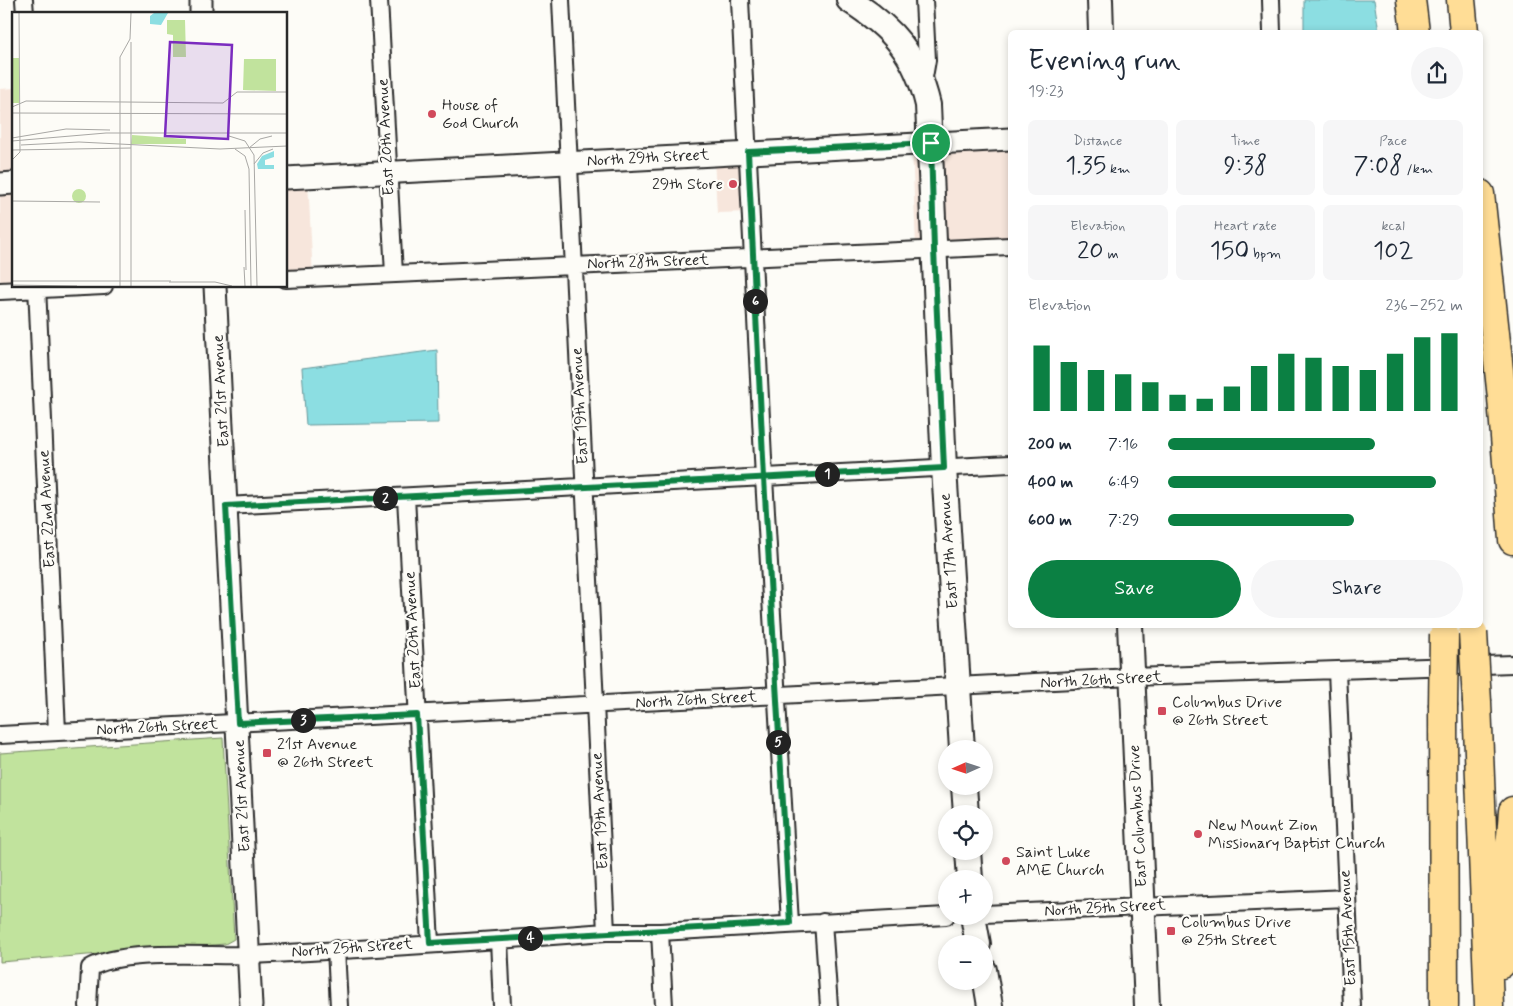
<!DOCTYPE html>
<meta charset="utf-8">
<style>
:root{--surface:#fff;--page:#f6f6f7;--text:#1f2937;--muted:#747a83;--accent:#0b8043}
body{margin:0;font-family:Mynerve,sans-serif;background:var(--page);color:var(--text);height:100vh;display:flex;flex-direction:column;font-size:19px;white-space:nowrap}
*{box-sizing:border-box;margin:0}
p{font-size:16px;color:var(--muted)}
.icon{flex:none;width:28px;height:28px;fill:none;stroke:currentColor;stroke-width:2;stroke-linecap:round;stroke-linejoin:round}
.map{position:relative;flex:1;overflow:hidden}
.panel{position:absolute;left:1008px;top:30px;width:475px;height:598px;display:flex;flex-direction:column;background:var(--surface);border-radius:8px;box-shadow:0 2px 8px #0003}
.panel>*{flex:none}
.needle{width:32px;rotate:267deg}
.buttons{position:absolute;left:938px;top:740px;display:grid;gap:10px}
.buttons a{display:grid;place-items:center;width:55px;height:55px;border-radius:50%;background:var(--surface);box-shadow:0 2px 8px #0003;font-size:25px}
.pin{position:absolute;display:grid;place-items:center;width:42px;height:42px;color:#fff;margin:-21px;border:2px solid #fff;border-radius:50%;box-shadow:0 1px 5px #0007}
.km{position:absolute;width:25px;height:25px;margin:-12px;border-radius:50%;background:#222;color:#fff;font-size:14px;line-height:25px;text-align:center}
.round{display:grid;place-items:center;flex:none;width:52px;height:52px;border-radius:26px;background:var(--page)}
.head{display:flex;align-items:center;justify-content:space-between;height:85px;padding:0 20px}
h1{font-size:28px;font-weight:600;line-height:38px}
.stats{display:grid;grid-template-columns:repeat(3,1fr);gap:8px;height:85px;padding:5px 20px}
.stats div{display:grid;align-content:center;border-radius:8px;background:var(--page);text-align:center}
.stats b{font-size:25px;font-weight:600}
.stats small{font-size:14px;font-weight:400}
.stats p{font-size:14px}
.chart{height:140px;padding:10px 20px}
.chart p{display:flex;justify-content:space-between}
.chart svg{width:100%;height:90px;margin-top:5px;stroke:var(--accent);stroke-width:6}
.action{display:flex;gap:10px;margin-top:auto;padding:10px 20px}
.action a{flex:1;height:58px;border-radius:30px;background:var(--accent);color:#fff;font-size:20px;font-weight:600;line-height:58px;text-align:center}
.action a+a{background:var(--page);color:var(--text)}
ul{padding:0 20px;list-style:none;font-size:16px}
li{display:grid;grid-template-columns:80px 60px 1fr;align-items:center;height:38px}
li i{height:12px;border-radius:6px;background:var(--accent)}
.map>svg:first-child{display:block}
.built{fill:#f7e6dc}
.green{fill:#c1e39d;stroke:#768764}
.water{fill:#8cdee2;stroke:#659699}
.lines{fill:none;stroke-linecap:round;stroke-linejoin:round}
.minor-casing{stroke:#2b2b2b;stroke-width:20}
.tertiary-casing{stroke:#2b2b2b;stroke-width:25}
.secondary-casing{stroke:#2b2b2b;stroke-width:28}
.motorway-casing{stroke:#2b2b2b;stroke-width:31}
.minor{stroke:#fdfcf7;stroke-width:16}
.tertiary{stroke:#fdfcf7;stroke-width:21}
.secondary{stroke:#fdfcf7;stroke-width:24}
.motorway{stroke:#ffdd96;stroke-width:28}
.motorway-bridge-casing{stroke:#2b2b2b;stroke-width:31;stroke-linecap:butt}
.motorway-bridge{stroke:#ffdd96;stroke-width:28}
.route-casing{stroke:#fff;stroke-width:10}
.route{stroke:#0b8043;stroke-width:6}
.poi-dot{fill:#d1495b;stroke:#fdfcf7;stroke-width:2}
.labels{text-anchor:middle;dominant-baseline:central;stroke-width:4.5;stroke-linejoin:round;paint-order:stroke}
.poi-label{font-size:16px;fill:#2b2b2b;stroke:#fdfcf7;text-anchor:start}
.street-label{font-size:16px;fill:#2b2b2b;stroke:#fdfcf7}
.inset-road{fill:none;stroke:#a9a8a5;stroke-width:1}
.view{fill:#7b2cbf;fill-opacity:0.15;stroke:#7b2cbf;stroke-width:2.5}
.inset-edge{fill:none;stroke:#2b2b2b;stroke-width:2.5}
</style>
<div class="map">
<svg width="1513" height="1006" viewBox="0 0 1513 1006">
<rect width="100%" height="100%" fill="#fdfcf7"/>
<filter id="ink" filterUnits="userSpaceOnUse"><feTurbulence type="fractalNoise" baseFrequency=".02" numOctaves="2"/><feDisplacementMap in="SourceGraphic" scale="10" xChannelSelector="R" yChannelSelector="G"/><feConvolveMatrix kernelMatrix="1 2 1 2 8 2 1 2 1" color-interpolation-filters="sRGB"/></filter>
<g filter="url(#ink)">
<path class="built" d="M 14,88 L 14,175 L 0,176 L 0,89 Z
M 1010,140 L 1010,243 L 916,249 L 912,146 Z
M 746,156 L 749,212 L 717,213 L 714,158 Z
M 308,180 L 313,277 L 286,278 L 286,181 Z
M 0,191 L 14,191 L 14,282 L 0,283 Z"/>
<path class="green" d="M 223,738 L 234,939 L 225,944 L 0,962 L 0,753 Z"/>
<path class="water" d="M 1304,0 L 1374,0 L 1379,32 L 1304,32 Z
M 437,350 L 438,423 L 306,425 L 302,368 Z"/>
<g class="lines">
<g class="minor-casing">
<path id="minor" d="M 24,0 L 25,14
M 379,0 L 394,274
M 561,0 L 606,932
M 740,0 L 764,478 L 790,923
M 1271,0 L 1272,32
M 923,83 L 927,60 L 924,0
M 286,279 L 1010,246
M 37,286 L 57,732
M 0,291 L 104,286
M 406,497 L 430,943
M 226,506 L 1010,464
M 1337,671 L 1352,1006
M 0,735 L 1132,677 L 1513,664
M 984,914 L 1347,898
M 823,922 L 829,1006
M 660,932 L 664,1006
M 499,940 L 502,1006
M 336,949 L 339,1006
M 88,1006 L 90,968 C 122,948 211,957 251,955 C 369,949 488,941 606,932 L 660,932 L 946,916"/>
</g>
<g class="tertiary-casing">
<path id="tertiary" d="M 201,0 L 201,14
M 286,178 L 1010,139
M 0,184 L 14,183
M 215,286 L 251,1006"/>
</g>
<g class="secondary-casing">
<path id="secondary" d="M 849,0 C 893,28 916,54 928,105 L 944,468 L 962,749
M 1100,0 L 1101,32
M 1130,625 L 1147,1006
M 964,786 L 966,814
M 968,851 L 970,879
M 973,916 L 978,944
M 984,970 L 990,1006"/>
</g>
<g class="motorway-casing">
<path id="motorway" d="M 1411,0 L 1415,32
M 1461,0 L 1464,32
M 1480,194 L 1502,398 L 1513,540
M 1477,702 L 1489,1006
M 1443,707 L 1444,1006
M 1501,964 L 1513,811"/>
</g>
<use href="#minor" class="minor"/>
<use href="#tertiary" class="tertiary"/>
<use href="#secondary" class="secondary"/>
<use href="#motorway" class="motorway"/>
<g class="motorway-bridge-casing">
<path id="motorway-bridge" d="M 1473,633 L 1477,702
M 1443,707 L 1444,634"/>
</g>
<use href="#motorway-bridge" class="motorway-bridge"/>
</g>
</g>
<g class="lines" filter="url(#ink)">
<g class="route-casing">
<path id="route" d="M 931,143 L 934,250 L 944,468 L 226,506 L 238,723 L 417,715 L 430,943 L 790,923 L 764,478 L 748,152 L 931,143"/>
</g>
<use href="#route" class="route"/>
</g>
<g class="poi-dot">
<circle cx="432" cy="114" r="5"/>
<circle cx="733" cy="184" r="5"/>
<rect x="1157" y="706" width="10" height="10" rx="2.5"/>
<rect x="262" y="748" width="10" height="10" rx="2.5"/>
<circle cx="1198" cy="834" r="5"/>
<circle cx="1006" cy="861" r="5"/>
<rect x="1166" y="926" width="10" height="10" rx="2.5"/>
</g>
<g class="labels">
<g class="poi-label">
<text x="442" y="105">House of<tspan x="442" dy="18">God Church</tspan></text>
<text x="723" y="184" text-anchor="end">29th Store</text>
<text x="1172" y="702">Columbus Drive<tspan x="1172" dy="18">@ 26th Street</tspan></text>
<text x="277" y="744">21st Avenue<tspan x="277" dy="18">@ 26th Street</tspan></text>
<text x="1208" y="825">New Mount Zion<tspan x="1208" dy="18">Missionary Baptist Church</tspan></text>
<text x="1016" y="852">Saint Luke<tspan x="1016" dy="18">AME Church</tspan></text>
<text x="1181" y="922">Columbus Drive<tspan x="1181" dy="18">@ 25th Street</tspan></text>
</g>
<g class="street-label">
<text transform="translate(386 137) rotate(-93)">East 20th Avenue</text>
<text transform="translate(648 158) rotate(-3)">North 29th Street</text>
<text transform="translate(648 262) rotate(-2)">North 28th Street</text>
<text transform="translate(221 391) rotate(-93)">East 21st Avenue</text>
<text transform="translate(580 406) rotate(-93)">East 19th Avenue</text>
<text transform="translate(47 509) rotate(-93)">East 22nd Avenue</text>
<text transform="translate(949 551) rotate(-94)">East 17th Avenue</text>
<text transform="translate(413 630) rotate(-93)">East 20th Avenue</text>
<text transform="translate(1101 680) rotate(-3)">North 26th Street</text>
<text transform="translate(696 700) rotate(-3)">North 26th Street</text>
<text transform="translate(157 727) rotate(-3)">North 26th Street</text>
<text transform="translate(242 796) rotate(-93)">East 21st Avenue</text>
<text transform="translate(600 811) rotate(-93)">East 19th Avenue</text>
<text transform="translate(1138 816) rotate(-93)">East Columbus Drive</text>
<text transform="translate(1105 908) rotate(-3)">North 25th Street</text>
<text transform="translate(1348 928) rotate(-93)">East 15th Avenue</text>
<text transform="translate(352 948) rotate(-4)">North 25th Street</text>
</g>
</g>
<g transform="translate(12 12)">
<rect width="275" height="275" fill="#fdfcf7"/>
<path d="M 155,8 L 173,8 L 174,45 L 161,45 L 161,23 L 155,22 ZM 0,46 L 7,46 L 7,91 L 0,91 ZM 232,47 L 264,47 L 264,79 L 231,78 ZM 120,123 L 174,127 L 174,132 L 119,132 ZM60 184a7 7 0 1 1 14 0a7 7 0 1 1-14 0Z" fill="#c1e39d"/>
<path d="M 142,1 L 156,1 L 149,13 L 138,12 L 138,4 ZM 262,139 L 262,145 L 253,148 L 253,153 L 262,153 L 262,157 L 246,157 L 245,152 L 250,144 Z" fill="#8cdee2"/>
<path class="inset-road" d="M 0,95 L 14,89 L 211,91 L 225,80 L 275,80M 0,101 L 275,102M 217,124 L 233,129 L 242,143 L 245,274M 0,126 L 54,117 L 98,118M 0,129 L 94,121 L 275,121M 9,133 L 67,130 L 208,137 L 275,134M 237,136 L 248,127 L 260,124M 223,137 L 233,144 L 237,157 L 239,274M 0,138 L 119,136M 0,148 L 8,140 L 7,1M 242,152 L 251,141 L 261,137M 0,189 L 88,190M 233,198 L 234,258M 232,255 L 233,274M 0,269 L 159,269M 157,270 L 203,270 L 220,274M 0,273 L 65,274M 108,274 L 108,45 L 118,27 L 119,1M 119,274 L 119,30"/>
<path class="view" d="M 158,30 L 220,33 L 216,127 L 153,124 Z"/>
<rect width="275" height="275" class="inset-edge"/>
</g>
</svg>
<div class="buttons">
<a><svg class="needle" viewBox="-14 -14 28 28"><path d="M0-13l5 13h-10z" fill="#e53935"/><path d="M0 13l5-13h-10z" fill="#747a83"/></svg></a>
<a><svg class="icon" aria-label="locate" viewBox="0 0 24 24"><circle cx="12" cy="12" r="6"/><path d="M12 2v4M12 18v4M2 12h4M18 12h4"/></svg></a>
<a>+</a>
<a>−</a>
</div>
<div class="pin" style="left:931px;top:143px;background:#1e9e55"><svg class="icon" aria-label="arrive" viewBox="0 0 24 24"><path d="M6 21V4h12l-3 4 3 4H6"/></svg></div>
<b class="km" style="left:827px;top:474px">1</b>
<b class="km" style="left:385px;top:498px">2</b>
<b class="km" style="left:303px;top:720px">3</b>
<b class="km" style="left:530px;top:938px">4</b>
<b class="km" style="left:778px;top:742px">5</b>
<b class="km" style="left:755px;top:301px">6</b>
<section class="panel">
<div class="head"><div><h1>Evening run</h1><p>19:23</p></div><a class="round"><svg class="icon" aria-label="share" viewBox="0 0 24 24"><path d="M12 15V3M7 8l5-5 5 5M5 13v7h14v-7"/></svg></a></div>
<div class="stats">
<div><p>Distance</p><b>1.35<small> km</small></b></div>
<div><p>Time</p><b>9:38</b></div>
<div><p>Pace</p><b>7:08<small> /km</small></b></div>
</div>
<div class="stats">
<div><p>Elevation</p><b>20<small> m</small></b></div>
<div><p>Heart rate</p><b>150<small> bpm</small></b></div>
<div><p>kcal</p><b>102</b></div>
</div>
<div class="chart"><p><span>Elevation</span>236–252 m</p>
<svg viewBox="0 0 160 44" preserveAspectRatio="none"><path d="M5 44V12M15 44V20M25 44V24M35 44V26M45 44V30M55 44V36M65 44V38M75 44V32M85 44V22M95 44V16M105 44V18M115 44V22M125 44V24M135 44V16M145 44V8M155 44V6"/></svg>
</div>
<ul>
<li><b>200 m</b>7:16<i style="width:70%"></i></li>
<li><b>400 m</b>6:49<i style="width:91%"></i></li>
<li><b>600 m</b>7:29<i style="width:63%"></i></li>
</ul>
<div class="action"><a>Save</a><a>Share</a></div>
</section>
</div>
